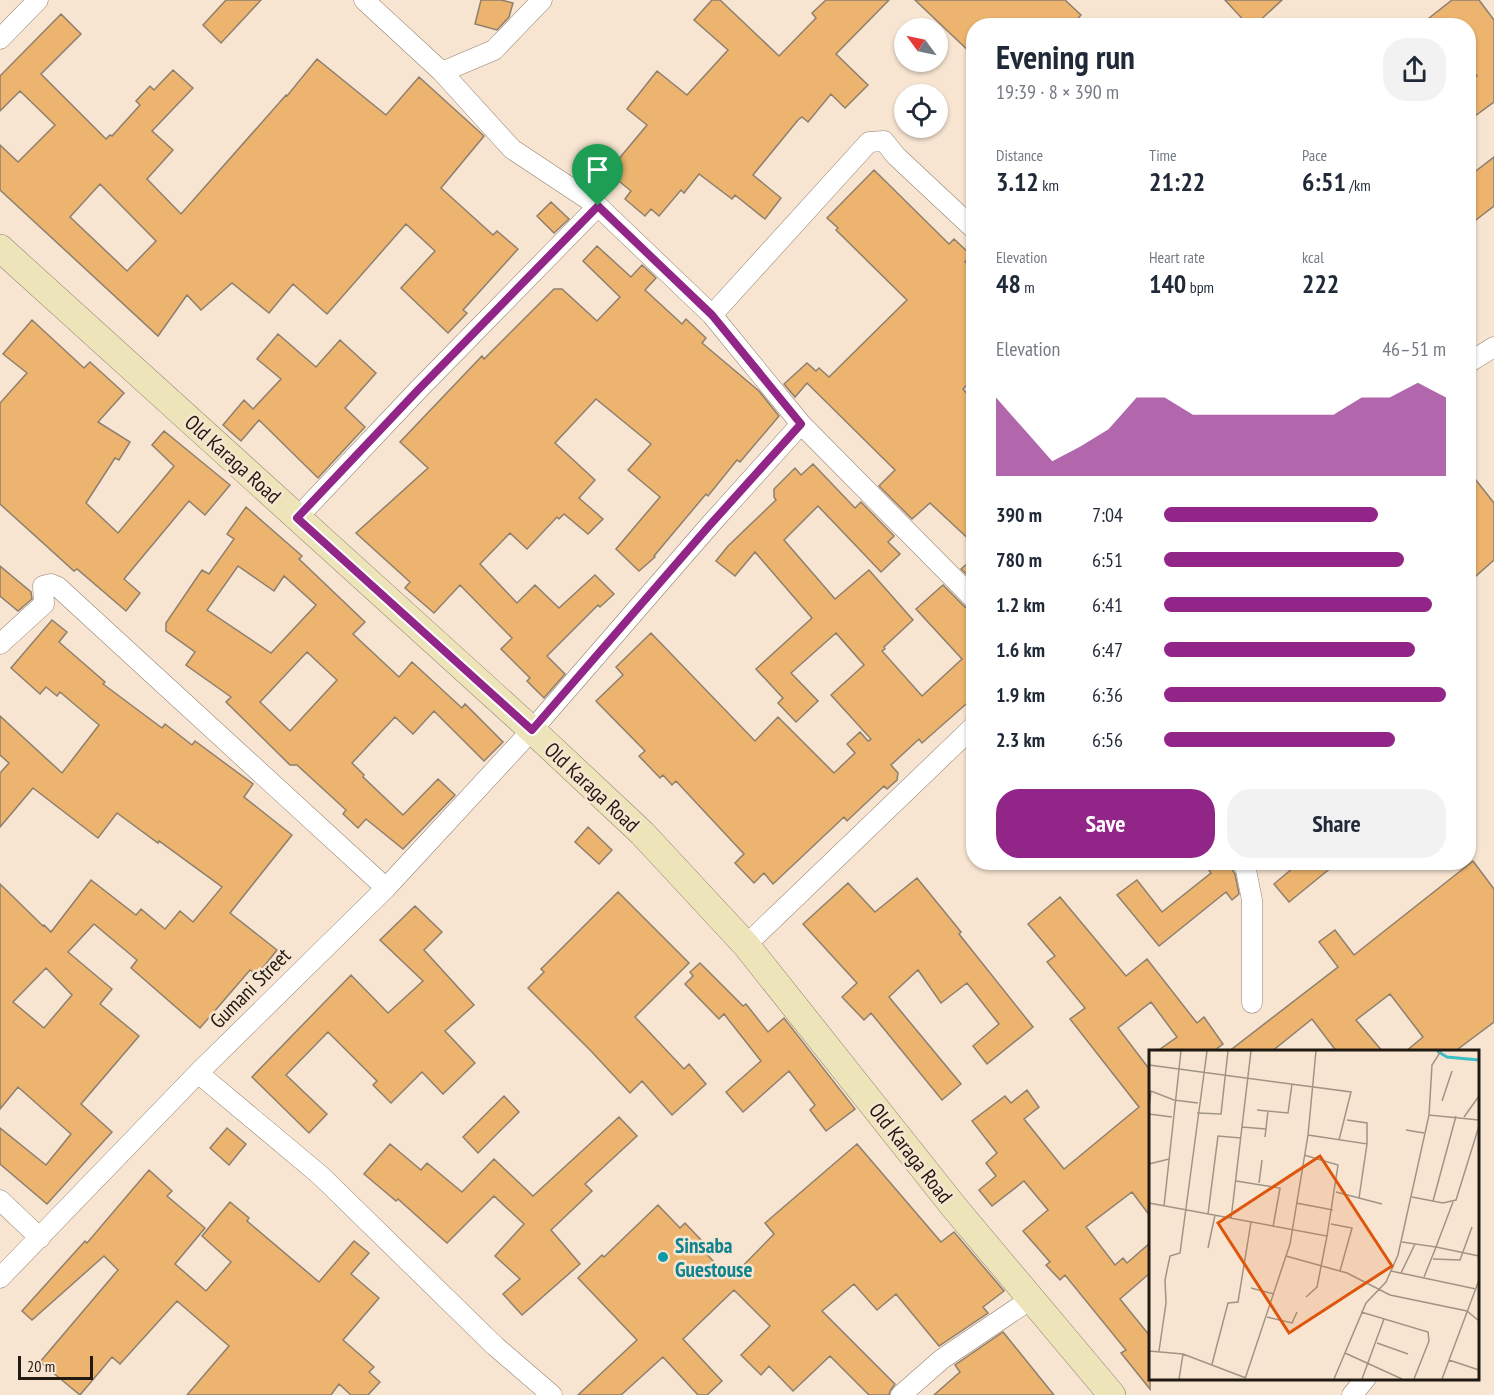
<!DOCTYPE html>
<meta charset="utf-8">
<style>
:root{--surface:#fff;--page:#f2f2f3;--text:#1f2937;--muted:#747a83;--accent:#922688}
body{margin:0;font-family:"PT Sans Narrow",sans-serif;background:var(--page);color:var(--text);height:100vh;display:flex;flex-direction:column;font-size:22px;white-space:nowrap}
*{box-sizing:border-box;margin:0}
p{font-size:20px;color:var(--muted)}
.icon{flex:none;width:33px;height:33px;fill:none;stroke:currentColor;stroke-width:2;stroke-linecap:round;stroke-linejoin:round}
.map{position:relative;flex:1;overflow:hidden}
.panel{position:absolute;left:966px;top:18px;width:510px;height:852px;display:flex;flex-direction:column;background:var(--surface);border-radius:24px;box-shadow:0 2px 4px #0004}
.panel>*{flex:none}
.needle{width:39px;rotate:303deg}
.tools{position:absolute;left:894px;top:18px;display:grid;gap:12px}
.tools a{display:grid;place-items:center;width:54px;height:54px;border-radius:50%;background:var(--surface);box-shadow:0 2px 4px #0004;font-size:30px}
.scale{position:absolute;left:18px;bottom:15px;width:75px;box-sizing:border-box;padding-left:6px;border:3px solid #211a13;border-top:0;font-size:16px;line-height:21px;white-space:nowrap;color:#211a13;-webkit-text-stroke:4px #f7e5d1;paint-order:stroke}
.pin{position:absolute;display:grid;place-items:center;width:51px;height:51px;color:#fff;margin:-62px -26px;border-radius:50% 50% 50% 0;rotate:-45deg;box-shadow:0 0 6px #0007}
.pin .icon{rotate:45deg}
.round{display:grid;place-items:center;flex:none;width:63px;height:63px;border-radius:24px;background:var(--page)}
.head{display:flex;align-items:center;justify-content:space-between;height:102px;padding:0 30px}
h1{font-size:33px;font-weight:800;line-height:45px}
.stats{display:grid;grid-template-columns:repeat(3,1fr);gap:9px;height:102px;padding:6px 30px}
.stats div{display:grid;align-content:center}
.stats b{font-size:26px;font-weight:800}
.stats small{font-size:16px;font-weight:400}
.stats p{font-size:16px}
.chart{height:168px;padding:12px 30px}
.chart p{display:flex;justify-content:space-between}
.chart svg{width:100%;height:108px;margin-top:6px;fill:var(--accent);opacity:.7}
.primary-button{display:flex;gap:12px;margin-top:auto;padding:12px 30px}
.primary-button a{flex:1;height:69px;border-radius:24px;background:var(--accent);color:#fff;font-size:24px;font-weight:800;line-height:69px;text-align:center}
.primary-button a+a{background:var(--page);color:var(--text)}
ul{padding:0 30px;list-style:none;font-size:20px}
li{display:grid;grid-template-columns:96px 72px 1fr;align-items:center;height:45px}
li i{height:15px;border-radius:8px;background:var(--accent)}
.map>svg:first-child{display:block}
.building{fill:#ecb46e;stroke:#8f7f6d;stroke-width:1.5;fill-rule:evenodd}
.lines{fill:none;stroke-linecap:round;stroke-linejoin:round}
.street-casing{stroke:#928170;stroke-width:21}
.secondary-casing{stroke:#928170;stroke-width:28}
.street{stroke:#fff;stroke-width:20}
.secondary{stroke:#ede4ba;stroke-width:27}
.route-casing{stroke:#fff;stroke-width:12}
.route{stroke:#922688;stroke-width:8}
.culture-dot{fill:#0f9aa8;stroke:#f7e5d1;stroke-width:2}
.labels{text-anchor:middle;dominant-baseline:central;stroke-width:5;stroke-linejoin:round;paint-order:stroke}
.street-label{font-size:21px;fill:#211a13;stroke:#f7e5d1}
.culture-label{font-size:21px;font-weight:bold;fill:#0d838f;stroke:#f7e5d1;text-anchor:start}
.inset-river{fill:none;stroke:#3dbdc6;stroke-width:3}
.inset-road{fill:none;stroke:#a19485;stroke-width:1.5}
.view{fill:#de560c;fill-opacity:0.15;stroke:#de560c;stroke-width:3}
.inset-edge{fill:none;stroke:#211a13;stroke-width:3}
</style>
<div class="map">
<svg width="1494" height="1395" viewBox="0 0 1494 1395">
<rect width="100%" height="100%" fill="#f7e5d1"/>
<path class="building" d="M 226,0 L 261,0 L 221,43 L 203,25 Z
M 481,0 L 501,0 L 513,3 L 509,17 L 497,30 L 475,24 Z
M 712,0 L 720,0 L 779,56 L 816,18 L 812,13 L 826,0 L 889,0 L 836,54 L 868,85 L 845,108 L 831,94 L 808,122 L 802,117 L 798,120 L 753,175 L 781,198 L 765,219 L 735,195 L 732,199 L 699,174 L 684,193 L 681,190 L 659,216 L 651,209 L 645,216 L 625,199 L 631,191 L 608,172 L 647,125 L 627,109 L 657,71 L 687,95 L 728,50 L 694,20 Z
M 915,0 L 1065,0 L 1081,15 L 1071,26 L 974,26 L 974,56 Z
M 1225,0 L 1282,0 L 1254,26 L 1249,26 Z
M 1452,0 L 1479,0 L 1494,20 L 1494,102 L 1468,121 L 1468,83 L 1477,76 L 1468,65 L 1468,26 L 1419,26 Z
M 61,14 L 81,34 L 41,74 L 106,139 L 110,135 L 112,136 L 140,105 L 136,101 L 150,86 L 154,90 L 173,70 L 193,88 L 152,131 L 173,150 L 147,179 L 181,214 L 286,95 L 287,96 L 317,59 L 386,115 L 419,77 L 484,136 L 441,188 L 493,235 L 497,231 L 518,249 L 463,310 L 467,313 L 448,333 L 401,288 L 435,251 L 406,224 L 327,314 L 293,284 L 269,313 L 232,283 L 201,310 L 187,295 L 158,336 L 0,190 L 0,145 L 18,162 L 55,125 L 20,91 L 0,111 L 0,76 ZM 100,184 L 156,241 L 127,271 L 70,217 Z
M 1494,157 L 1494,206 L 1468,226 L 1468,177 Z
M 874,170 L 949,244 L 954,239 L 971,255 L 965,262 L 974,269 L 974,378 L 963,389 L 974,402 L 974,544 L 930,503 L 912,519 L 879,486 L 895,470 L 807,383 L 795,397 L 784,384 L 807,363 L 816,371 L 819,368 L 829,377 L 907,300 L 836,230 L 838,228 L 827,218 Z
M 551,202 L 569,219 L 554,233 L 537,216 Z
M 597,246 L 631,277 L 642,265 L 656,278 L 645,290 L 682,324 L 686,319 L 706,338 L 702,343 L 759,391 L 779,416 L 740,462 L 737,460 L 708,496 L 706,494 L 654,556 L 655,557 L 639,571 L 616,549 L 660,497 L 628,470 L 651,444 L 596,399 L 555,443 L 595,480 L 579,498 L 603,519 L 588,534 L 564,514 L 559,519 L 557,517 L 527,549 L 510,533 L 480,564 L 517,603 L 535,585 L 559,608 L 595,575 L 614,594 L 600,607 L 598,605 L 547,656 L 565,674 L 544,698 L 527,681 L 530,678 L 501,649 L 512,638 L 460,585 L 434,613 L 405,588 L 410,582 L 356,533 L 428,468 L 400,442 L 482,356 L 484,359 L 554,289 L 562,289 L 597,321 L 620,297 L 583,261 Z
M 32,320 L 84,368 L 90,362 L 124,393 L 98,422 L 130,442 L 119,460 L 115,458 L 86,503 L 118,533 L 174,466 L 152,445 L 164,431 L 230,485 L 205,515 L 189,501 L 124,579 L 140,593 L 126,611 L 77,569 L 74,571 L 0,504 L 0,403 L 27,373 L 3,354 Z
M 278,334 L 316,367 L 340,340 L 376,373 L 345,408 L 365,427 L 318,478 L 259,420 L 241,441 L 223,425 L 244,400 L 253,409 L 281,379 L 257,359 Z
M 813,464 L 855,508 L 861,502 L 894,536 L 888,542 L 900,554 L 881,572 L 818,506 L 784,540 L 835,599 L 869,570 L 913,620 L 884,647 L 885,649 L 882,651 L 922,696 L 962,659 L 916,609 L 943,585 L 965,607 L 974,611 L 974,697 L 922,743 L 919,739 L 891,765 L 898,773 L 897,780 L 887,789 L 884,786 L 847,821 L 844,817 L 773,884 L 764,873 L 754,883 L 735,863 L 744,854 L 676,781 L 672,785 L 663,775 L 660,778 L 639,756 L 645,751 L 596,701 L 623,675 L 616,667 L 651,633 L 755,741 L 778,717 L 834,773 L 855,753 L 847,744 L 860,732 L 868,741 L 871,739 L 831,695 L 864,665 L 836,633 L 791,673 L 818,701 L 796,722 L 778,703 L 783,698 L 756,669 L 812,618 L 755,552 L 735,576 L 716,561 L 728,546 L 776,500 L 774,497 L 774,489 L 795,468 L 801,475 Z
M 1468,470 L 1494,503 L 1494,560 L 1468,583 Z
M 246,507 L 302,556 L 299,559 L 365,622 L 353,634 L 399,677 L 412,662 L 462,708 L 465,704 L 503,742 L 484,761 L 434,711 L 413,734 L 395,717 L 352,763 L 364,775 L 363,777 L 403,815 L 438,779 L 455,795 L 403,849 L 366,819 L 358,828 L 343,814 L 346,810 L 297,765 L 290,765 L 226,702 L 231,697 L 186,665 L 195,652 L 166,631 L 166,623 L 202,570 L 209,574 L 234,539 L 227,534 ZM 238,566 L 274,591 L 284,576 L 316,605 L 271,653 L 207,610 ZM 307,652 L 337,680 L 290,731 L 260,702 Z
M 974,558 L 974,581 L 961,569 Z
M 0,566 L 31,592 L 32,599 L 18,611 L 0,596 Z
M 52,620 L 67,632 L 59,642 L 105,682 L 103,684 L 162,728 L 165,724 L 192,745 L 195,741 L 253,784 L 244,797 L 292,835 L 230,913 L 277,950 L 257,975 L 250,970 L 200,1028 L 131,968 L 137,960 L 94,924 L 68,952 L 112,989 L 100,1004 L 139,1036 L 81,1104 L 112,1132 L 47,1204 L 0,1164 L 0,1128 L 46,1165 L 71,1134 L 18,1087 L 0,1109 L 0,884 L 43,926 L 44,925 L 51,932 L 91,880 L 136,915 L 141,909 L 165,929 L 180,911 L 193,922 L 222,887 L 159,841 L 158,843 L 117,813 L 98,838 L 33,788 L 0,827 L 0,773 L 9,763 L 0,755 L 0,716 L 62,773 L 99,725 L 60,692 L 57,696 L 46,687 L 40,694 L 11,668 ZM 46,968 L 72,995 L 44,1028 L 13,1002 Z
M 588,827 L 612,850 L 599,864 L 575,842 Z
M 1473,861 L 1494,889 L 1494,1022 L 1454,1052 L 1405,1052 L 1423,1037 L 1390,994 L 1356,1020 L 1383,1052 L 1337,1052 L 1312,1019 L 1271,1052 L 1228,1052 L 1338,967 L 1319,942 L 1335,930 L 1354,955 Z
M 1203,862 L 1227,862 L 1235,874 L 1239,894 L 1232,900 L 1226,892 L 1159,946 L 1117,895 L 1137,880 L 1162,912 L 1211,873 Z
M 1300,862 L 1338,862 L 1289,902 L 1274,884 Z
M 917,878 L 961,932 L 959,934 L 1033,1027 L 987,1064 L 973,1046 L 999,1024 L 967,983 L 941,1003 L 918,970 L 889,997 L 961,1084 L 942,1100 L 871,1013 L 864,1020 L 842,997 L 857,983 L 803,924 L 848,883 L 875,912 Z
M 618,892 L 689,963 L 635,1017 L 684,1069 L 689,1064 L 706,1084 L 672,1115 L 642,1081 L 630,1093 L 591,1051 L 528,988 L 544,972 L 541,969 Z
M 1060,897 L 1126,976 L 1147,959 L 1197,1023 L 1204,1017 L 1223,1044 L 1212,1052 L 1156,1052 L 1177,1037 L 1151,1002 L 1118,1028 L 1150,1070 L 1150,1216 L 1132,1192 L 1086,1227 L 1115,1265 L 1123,1258 L 1127,1263 L 1150,1243 L 1150,1273 L 1120,1299 L 1150,1336 L 1150,1389 L 1121,1353 L 1126,1350 L 1065,1275 L 1060,1280 L 1046,1265 L 1050,1262 L 1023,1231 L 1048,1210 L 1024,1181 L 992,1206 L 979,1190 L 996,1176 L 986,1163 L 997,1153 L 972,1121 L 1005,1096 L 1011,1103 L 1027,1090 L 1039,1107 L 1024,1119 L 1064,1169 L 1139,1107 L 1070,1019 L 1085,1008 L 1047,962 L 1055,956 L 1028,924 Z
M 415,906 L 442,932 L 424,950 L 474,1005 L 445,1031 L 475,1063 L 443,1094 L 422,1072 L 391,1103 L 373,1085 L 377,1081 L 328,1032 L 286,1075 L 327,1114 L 309,1133 L 252,1077 L 351,975 L 388,1013 L 423,981 L 380,940 Z
M 700,963 L 743,1006 L 746,1004 L 768,1032 L 784,1018 L 855,1109 L 826,1131 L 810,1110 L 815,1105 L 789,1071 L 743,1112 L 726,1092 L 761,1061 L 724,1014 L 719,1019 L 685,984 L 693,976 L 690,972 Z
M 504,1096 L 519,1112 L 478,1153 L 463,1137 Z
M 619,1117 L 637,1136 L 585,1184 L 592,1191 L 551,1230 L 580,1264 L 522,1315 L 503,1294 L 520,1279 L 495,1256 L 524,1224 L 494,1196 L 447,1243 L 398,1199 L 396,1201 L 364,1174 L 390,1144 L 421,1170 L 427,1163 L 462,1192 L 494,1159 L 533,1196 Z
M 227,1128 L 246,1144 L 229,1165 L 210,1148 Z
M 857,1144 L 941,1242 L 954,1232 L 1004,1291 L 983,1307 L 988,1313 L 939,1346 L 896,1294 L 877,1310 L 854,1284 L 822,1311 L 895,1384 L 890,1391 L 889,1395 L 869,1395 L 830,1356 L 793,1391 L 769,1366 L 761,1375 L 741,1355 L 770,1326 L 734,1290 L 683,1339 L 722,1381 L 707,1395 L 698,1395 L 663,1357 L 621,1395 L 578,1395 L 637,1340 L 578,1278 L 602,1255 L 604,1257 L 658,1205 L 680,1228 L 685,1223 L 703,1242 L 699,1246 L 730,1279 L 774,1234 L 765,1223 Z
M 149,1170 L 172,1191 L 167,1196 L 205,1228 L 175,1264 L 206,1291 L 231,1262 L 202,1236 L 230,1202 L 249,1218 L 247,1221 L 319,1282 L 354,1241 L 369,1253 L 351,1274 L 379,1298 L 343,1340 L 374,1367 L 369,1372 L 380,1382 L 368,1395 L 351,1395 L 339,1384 L 331,1395 L 187,1395 L 229,1346 L 177,1301 L 120,1364 L 112,1357 L 80,1395 L 40,1362 L 118,1270 L 104,1256 L 32,1320 L 22,1311 L 85,1241 L 87,1243 Z
M 1003,1332 L 1054,1395 L 934,1395 L 960,1372 L 955,1365 Z"/>
<g class="lines">
<g class="street-casing">
<path id="street" d="M 364,0 L 442,72 L 512,149 L 598,206 L 712,315 L 801,424
M 0,39 L 38,0
M 442,72 L 494,50 L 542,0
M 712,315 L 869,142 L 884,141 L 896,156 L 974,229
M 1468,363 L 1494,347
M 297,518 L 418,390 L 598,206
M 0,644 L 44,604 L 43,586 L 51,584 L 58,587 L 386,888
M 1242,862 L 1246,870 L 1252,900 L 1252,1003
M 746,945 L 974,726
M 198,1073 L 320,1175 L 495,1346 L 552,1395
M 0,1200 L 40,1238
M 0,1278 L 198,1073 L 386,888 L 532,730 L 709,526 L 801,424 L 974,599
M 901,1395 L 942,1359 L 1031,1299
M 1352,1395 L 1366,1378"/>
</g>
<g class="secondary-casing">
<path id="secondary" d="M 0,248 L 532,730 L 642,833 L 746,945 L 954,1207 L 1112,1395"/>
</g>
<use href="#street" class="street"/>
<use href="#secondary" class="secondary"/>
</g>
<g class="lines">
<g class="route-casing">
<path id="route" d="M 598,206 L 712,315 L 801,424 L 709,526 L 532,730 L 297,518 L 418,390 Z"/>
</g>
<use href="#route" class="route"/>
</g>
<circle class="culture-dot" cx="663" cy="1257" r="6"/>
<g class="labels">
<g class="street-label">
<text transform="translate(233 459) rotate(42)">Old Karaga Road</text>
<text transform="translate(592 787) rotate(43)">Old Karaga Road</text>
<text transform="translate(250 988) rotate(-45)">Gumani Street</text>
<text transform="translate(911 1153) rotate(52)">Old Karaga Road</text>
</g>
<g class="culture-label">
<text x="675" y="1245">Sinsaba<tspan x="675" dy="24">Guestouse</tspan></text>
</g>
</g>
<g transform="translate(1149 1050)">
<rect width="330" height="330" fill="#f7e5d1"/>
<path class="inset-river" d="M 288,1 L 298,7 L 330,10"/>
<path class="inset-road" d="M 0,15 L 202,42 L 190,90M 293,51 L 303,21M 0,58 L 2,41 L 25,50 L 49,53M 108,60 L 139,63 L 143,34M 48,63 L 72,64 L 79,1M 0,64 L 23,67M 280,65 L 283,15 L 292,1M 315,67 L 330,46M 93,77 L 117,79M 257,80 L 275,83M 159,85 L 218,94 L 218,73 L 198,70M 116,87 L 119,61M 155,105 L 189,115 L 178,186M 0,114 L 20,109M 87,131 L 131,138 L 124,177M 110,133 L 113,110M 187,142 L 233,154M 263,147 L 294,153 L 307,150 L 330,76M 210,148 L 218,94M 284,151 L 307,66M 304,152 L 287,197 L 330,206M 0,153 L 178,186 L 168,237 L 157,247M 147,153 L 184,160M 15,156 L 32,1M 59,164 L 69,86 L 92,88M 82,169 L 102,1M 182,174 L 203,178 L 191,221M 253,192 L 287,197 L 275,227M 59,198 L 66,165M 137,206 L 198,223 L 241,245 L 318,261 L 330,271M 284,209 L 311,210 L 323,177M 242,221 L 327,239M 252,223 L 266,194M 102,238 L 125,244M 212,262 L 279,282 L 280,291 L 265,329M 118,267 L 143,273 L 148,262M 228,293 L 259,304M 0,301 L 34,304 L 97,328M 10,301 L 17,253 L 16,230 L 21,206 L 31,203 L 58,1M 196,303 L 253,329M 300,310 L 330,320M 63,314 L 79,253 L 89,252 L 102,172M 30,329 L 34,304M 96,329 L 141,194 L 159,85 L 167,1M 185,329 L 217,253 L 237,232 L 249,205 L 280,65 L 330,70M 213,329 L 235,269M 293,329 L 330,230"/>
<path class="view" d="M 171,106 L 243,216 L 140,283 L 69,173 Z"/>
<rect width="330" height="330" class="inset-edge"/>
</g>
</svg>
<div class="tools">
<a><svg class="needle" viewBox="-14 -14 28 28"><path d="M0-13l5 13h-10z" fill="#e53935"/><path d="M0 13l5-13h-10z" fill="#747a83"/></svg></a>
<a><svg class="icon" aria-label="locate" viewBox="0 0 24 24"><circle cx="12" cy="12" r="6"/><path d="M12 2v4M12 18v4M2 12h4M18 12h4"/></svg></a>
</div>
<div class="scale">20 m</div>
<div class="pin" style="left:598px;top:206px;background:#1e9e55"><svg class="icon" aria-label="arrive" viewBox="0 0 24 24"><path d="M6 21V4h12l-3 4 3 4H6"/></svg></div>
<section class="panel">
<div class="head"><div><h1>Evening run</h1><p>19:39 · 8 × 390 m</p></div><a class="round"><svg class="icon" aria-label="share" viewBox="0 0 24 24"><path d="M12 15V3M7 8l5-5 5 5M5 13v7h14v-7"/></svg></a></div>
<div class="stats">
<div><p>Distance</p><b>3.12<small> km</small></b></div>
<div><p>Time</p><b>21:22</b></div>
<div><p>Pace</p><b>6:51<small> /km</small></b></div>
</div>
<div class="stats">
<div><p>Elevation</p><b>48<small> m</small></b></div>
<div><p>Heart rate</p><b>140<small> bpm</small></b></div>
<div><p>kcal</p><b>222</b></div>
</div>
<div class="chart"><p><span>Elevation</span>46–51 m</p>
<svg viewBox="0 0 160 44" preserveAspectRatio="none"><path d="M0 44V12L10 25L20 38L30 32L40 25L50 12L60 12L70 19L80 19L90 19L100 19L110 19L120 19L130 12L140 12L150 6L160 12V44z"/></svg>
</div>
<ul>
<li><b>390 m</b>7:04<i style="width:76%"></i></li>
<li><b>780 m</b>6:51<i style="width:85%"></i></li>
<li><b>1.2 km</b>6:41<i style="width:95%"></i></li>
<li><b>1.6 km</b>6:47<i style="width:89%"></i></li>
<li><b>1.9 km</b>6:36<i style="width:100%"></i></li>
<li><b>2.3 km</b>6:56<i style="width:82%"></i></li>
</ul>
<div class="primary-button"><a>Save</a><a>Share</a></div>
</section>
</div>
